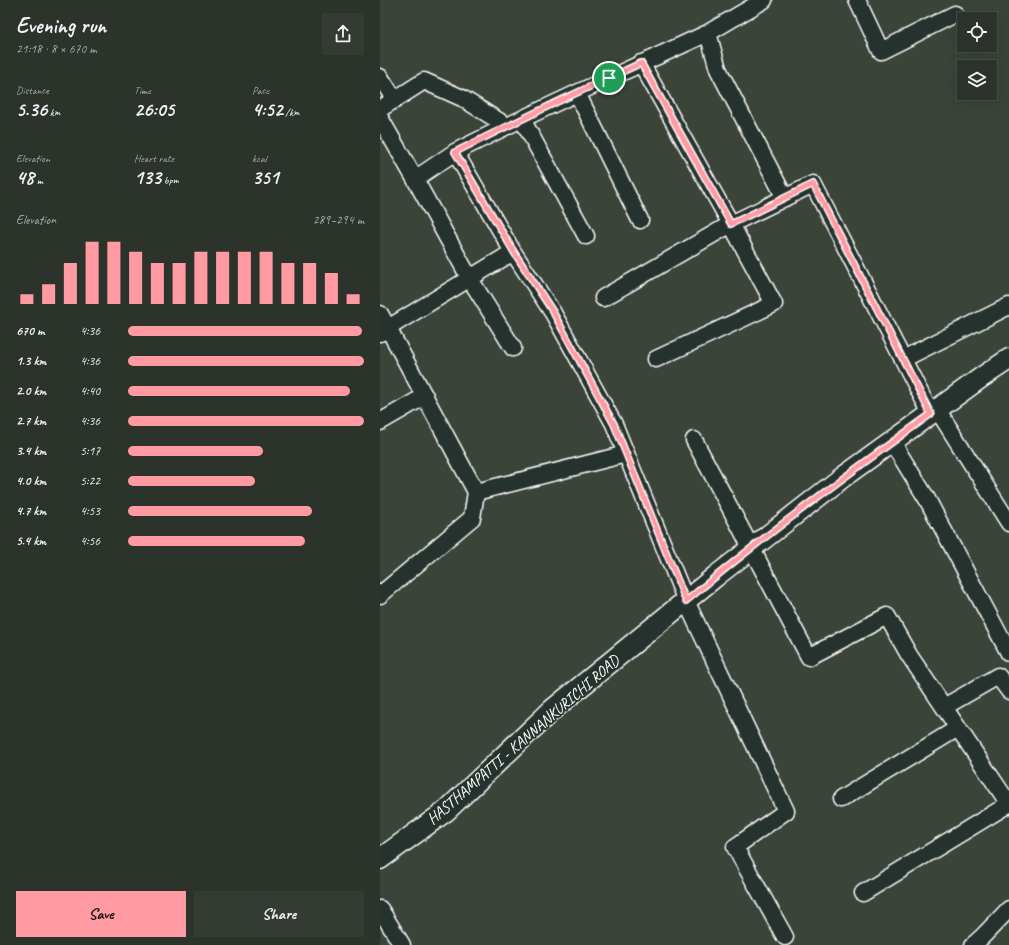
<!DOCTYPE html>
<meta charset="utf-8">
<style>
:root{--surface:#2c332b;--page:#343b33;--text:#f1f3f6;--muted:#a6aaa9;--line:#484e47;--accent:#ff9aa2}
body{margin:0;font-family:Caveat,sans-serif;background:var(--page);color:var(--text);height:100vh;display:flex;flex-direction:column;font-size:15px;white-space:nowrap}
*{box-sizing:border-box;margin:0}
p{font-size:13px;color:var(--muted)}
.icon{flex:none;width:22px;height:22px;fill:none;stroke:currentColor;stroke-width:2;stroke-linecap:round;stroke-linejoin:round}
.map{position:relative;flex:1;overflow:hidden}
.details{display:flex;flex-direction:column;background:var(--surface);width:380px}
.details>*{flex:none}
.tools{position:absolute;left:577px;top:12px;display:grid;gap:8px}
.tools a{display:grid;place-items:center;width:40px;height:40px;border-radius:0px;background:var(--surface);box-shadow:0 4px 16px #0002,0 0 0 1px var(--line);font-size:20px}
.pin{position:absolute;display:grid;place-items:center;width:34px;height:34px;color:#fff;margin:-17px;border:2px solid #fff;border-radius:50%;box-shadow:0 1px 4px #0007}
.round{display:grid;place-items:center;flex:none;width:42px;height:42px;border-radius:0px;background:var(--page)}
.overview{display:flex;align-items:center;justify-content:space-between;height:68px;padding:0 16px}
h1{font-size:22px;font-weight:600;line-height:30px}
.stats{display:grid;grid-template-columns:repeat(3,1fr);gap:6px;height:68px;padding:4px 16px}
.stats div{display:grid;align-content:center}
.stats b{font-size:20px;font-weight:600}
.stats small{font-size:11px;font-weight:400}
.stats p{font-size:11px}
.chart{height:112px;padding:8px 16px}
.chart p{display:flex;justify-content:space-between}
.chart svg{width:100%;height:72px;margin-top:4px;stroke:var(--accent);stroke-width:6}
.primary-button{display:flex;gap:8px;margin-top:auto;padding:8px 16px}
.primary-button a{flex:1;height:46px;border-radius:0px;background:var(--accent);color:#111;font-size:16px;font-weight:600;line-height:46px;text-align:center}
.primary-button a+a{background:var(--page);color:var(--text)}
ul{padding:0 16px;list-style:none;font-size:13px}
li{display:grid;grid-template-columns:64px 48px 1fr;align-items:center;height:30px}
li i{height:10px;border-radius:5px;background:var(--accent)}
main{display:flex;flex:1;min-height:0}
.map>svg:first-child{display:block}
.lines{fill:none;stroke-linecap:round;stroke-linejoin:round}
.minor-casing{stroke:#fff;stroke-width:19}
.major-casing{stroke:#fff;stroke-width:23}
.minor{stroke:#26332d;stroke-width:16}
.major{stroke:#26332d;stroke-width:20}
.route-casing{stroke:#fff;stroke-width:8}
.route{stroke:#ff9aa2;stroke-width:5}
.labels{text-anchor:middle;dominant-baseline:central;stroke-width:3.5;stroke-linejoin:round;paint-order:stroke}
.street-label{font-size:16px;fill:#fff;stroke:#26332d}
</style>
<main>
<section class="details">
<div class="overview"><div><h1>Evening run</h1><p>21:18 · 8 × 670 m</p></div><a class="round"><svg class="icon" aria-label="share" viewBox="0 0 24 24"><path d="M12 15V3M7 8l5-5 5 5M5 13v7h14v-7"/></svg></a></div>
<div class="stats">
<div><p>Distance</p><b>5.36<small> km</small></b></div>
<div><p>Time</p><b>26:05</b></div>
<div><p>Pace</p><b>4:52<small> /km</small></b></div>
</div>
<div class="stats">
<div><p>Elevation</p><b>48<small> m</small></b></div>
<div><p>Heart rate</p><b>133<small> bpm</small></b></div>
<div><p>kcal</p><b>351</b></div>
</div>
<div class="chart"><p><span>Elevation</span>289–294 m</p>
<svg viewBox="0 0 160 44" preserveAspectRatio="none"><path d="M5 44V38M15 44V32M25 44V19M35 44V6M45 44V6M55 44V12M65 44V19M75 44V19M85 44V12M95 44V12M105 44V12M115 44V12M125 44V19M135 44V19M145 44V25M155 44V38"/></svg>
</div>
<ul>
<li><b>670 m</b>4:36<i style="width:99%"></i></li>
<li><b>1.3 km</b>4:36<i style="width:100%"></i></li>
<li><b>2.0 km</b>4:40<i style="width:94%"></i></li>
<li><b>2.7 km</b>4:36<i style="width:100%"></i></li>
<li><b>3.4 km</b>5:17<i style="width:57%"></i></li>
<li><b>4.0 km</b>5:22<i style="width:54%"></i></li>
<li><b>4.7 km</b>4:53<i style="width:78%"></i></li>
<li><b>5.4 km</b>4:56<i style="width:75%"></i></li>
</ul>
<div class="primary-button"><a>Save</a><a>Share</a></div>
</section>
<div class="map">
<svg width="629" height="945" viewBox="0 0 629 945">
<rect width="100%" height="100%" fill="#3b4439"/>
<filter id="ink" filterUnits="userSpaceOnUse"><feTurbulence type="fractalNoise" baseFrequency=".025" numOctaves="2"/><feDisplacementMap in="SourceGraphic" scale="8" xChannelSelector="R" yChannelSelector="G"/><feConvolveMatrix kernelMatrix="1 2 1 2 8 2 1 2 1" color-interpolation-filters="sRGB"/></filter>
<g filter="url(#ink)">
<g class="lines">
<g class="minor-casing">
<path id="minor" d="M 477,0 L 501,51 L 575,14
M 328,33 L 338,69 L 405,198
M 0,77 L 15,100
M 197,93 L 260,220
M 0,109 L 44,81 L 82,98 L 127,126 L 197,93 L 328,33 L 384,0
M 0,118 L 35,179 L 90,279 L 133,348
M 142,119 L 206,236
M 75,152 L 133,252
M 35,179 L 75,152 L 127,126
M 223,298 L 351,224 L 261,63
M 0,314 L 8,328 L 133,252 L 173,313 L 234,424 L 306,601 L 406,811 L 355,847 L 405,937
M 0,333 L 8,328 L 96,492 L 246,454
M 276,359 L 394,304 L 351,224 L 433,184 L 551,414
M 523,359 L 629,306
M 557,409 L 629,523
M 0,422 L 45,396
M 314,440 L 429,657 L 507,616 L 529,655 L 629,804
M 512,442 L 547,499 L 629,653
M 0,595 L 92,518 L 96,492
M 564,707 L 618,676 L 629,691
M 461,799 L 578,728
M 483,893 L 629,804
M 0,909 L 22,945
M 593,945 L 602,937 L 629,909"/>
</g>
<g class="major-casing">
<path id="major" d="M 0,859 L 66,811 L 172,710 L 336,576 L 463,477 L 602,377 L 629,359"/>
</g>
<use href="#minor" class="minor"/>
<use href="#major" class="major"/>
</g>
</g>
<g class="lines" filter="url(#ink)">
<g class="route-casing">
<path id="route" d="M 261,63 L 351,224 L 433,184 L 551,414 C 468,474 385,535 306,601 L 234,424 L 173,312 L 134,252 L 75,152 L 177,102 Z"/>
</g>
<use href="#route" class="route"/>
</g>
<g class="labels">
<g class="street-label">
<text transform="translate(143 740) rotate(-41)">HASTHAMPATTI - KANNANKURICHI ROAD</text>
</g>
</g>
</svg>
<div class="tools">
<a><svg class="icon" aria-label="locate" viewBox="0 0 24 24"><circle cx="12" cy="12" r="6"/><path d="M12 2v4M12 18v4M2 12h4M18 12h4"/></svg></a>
<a><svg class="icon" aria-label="layers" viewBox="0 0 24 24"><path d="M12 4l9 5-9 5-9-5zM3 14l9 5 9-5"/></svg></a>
</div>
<div class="pin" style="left:229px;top:78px;background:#1e9e55"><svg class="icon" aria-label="arrive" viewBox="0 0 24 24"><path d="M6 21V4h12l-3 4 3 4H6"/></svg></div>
</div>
</main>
